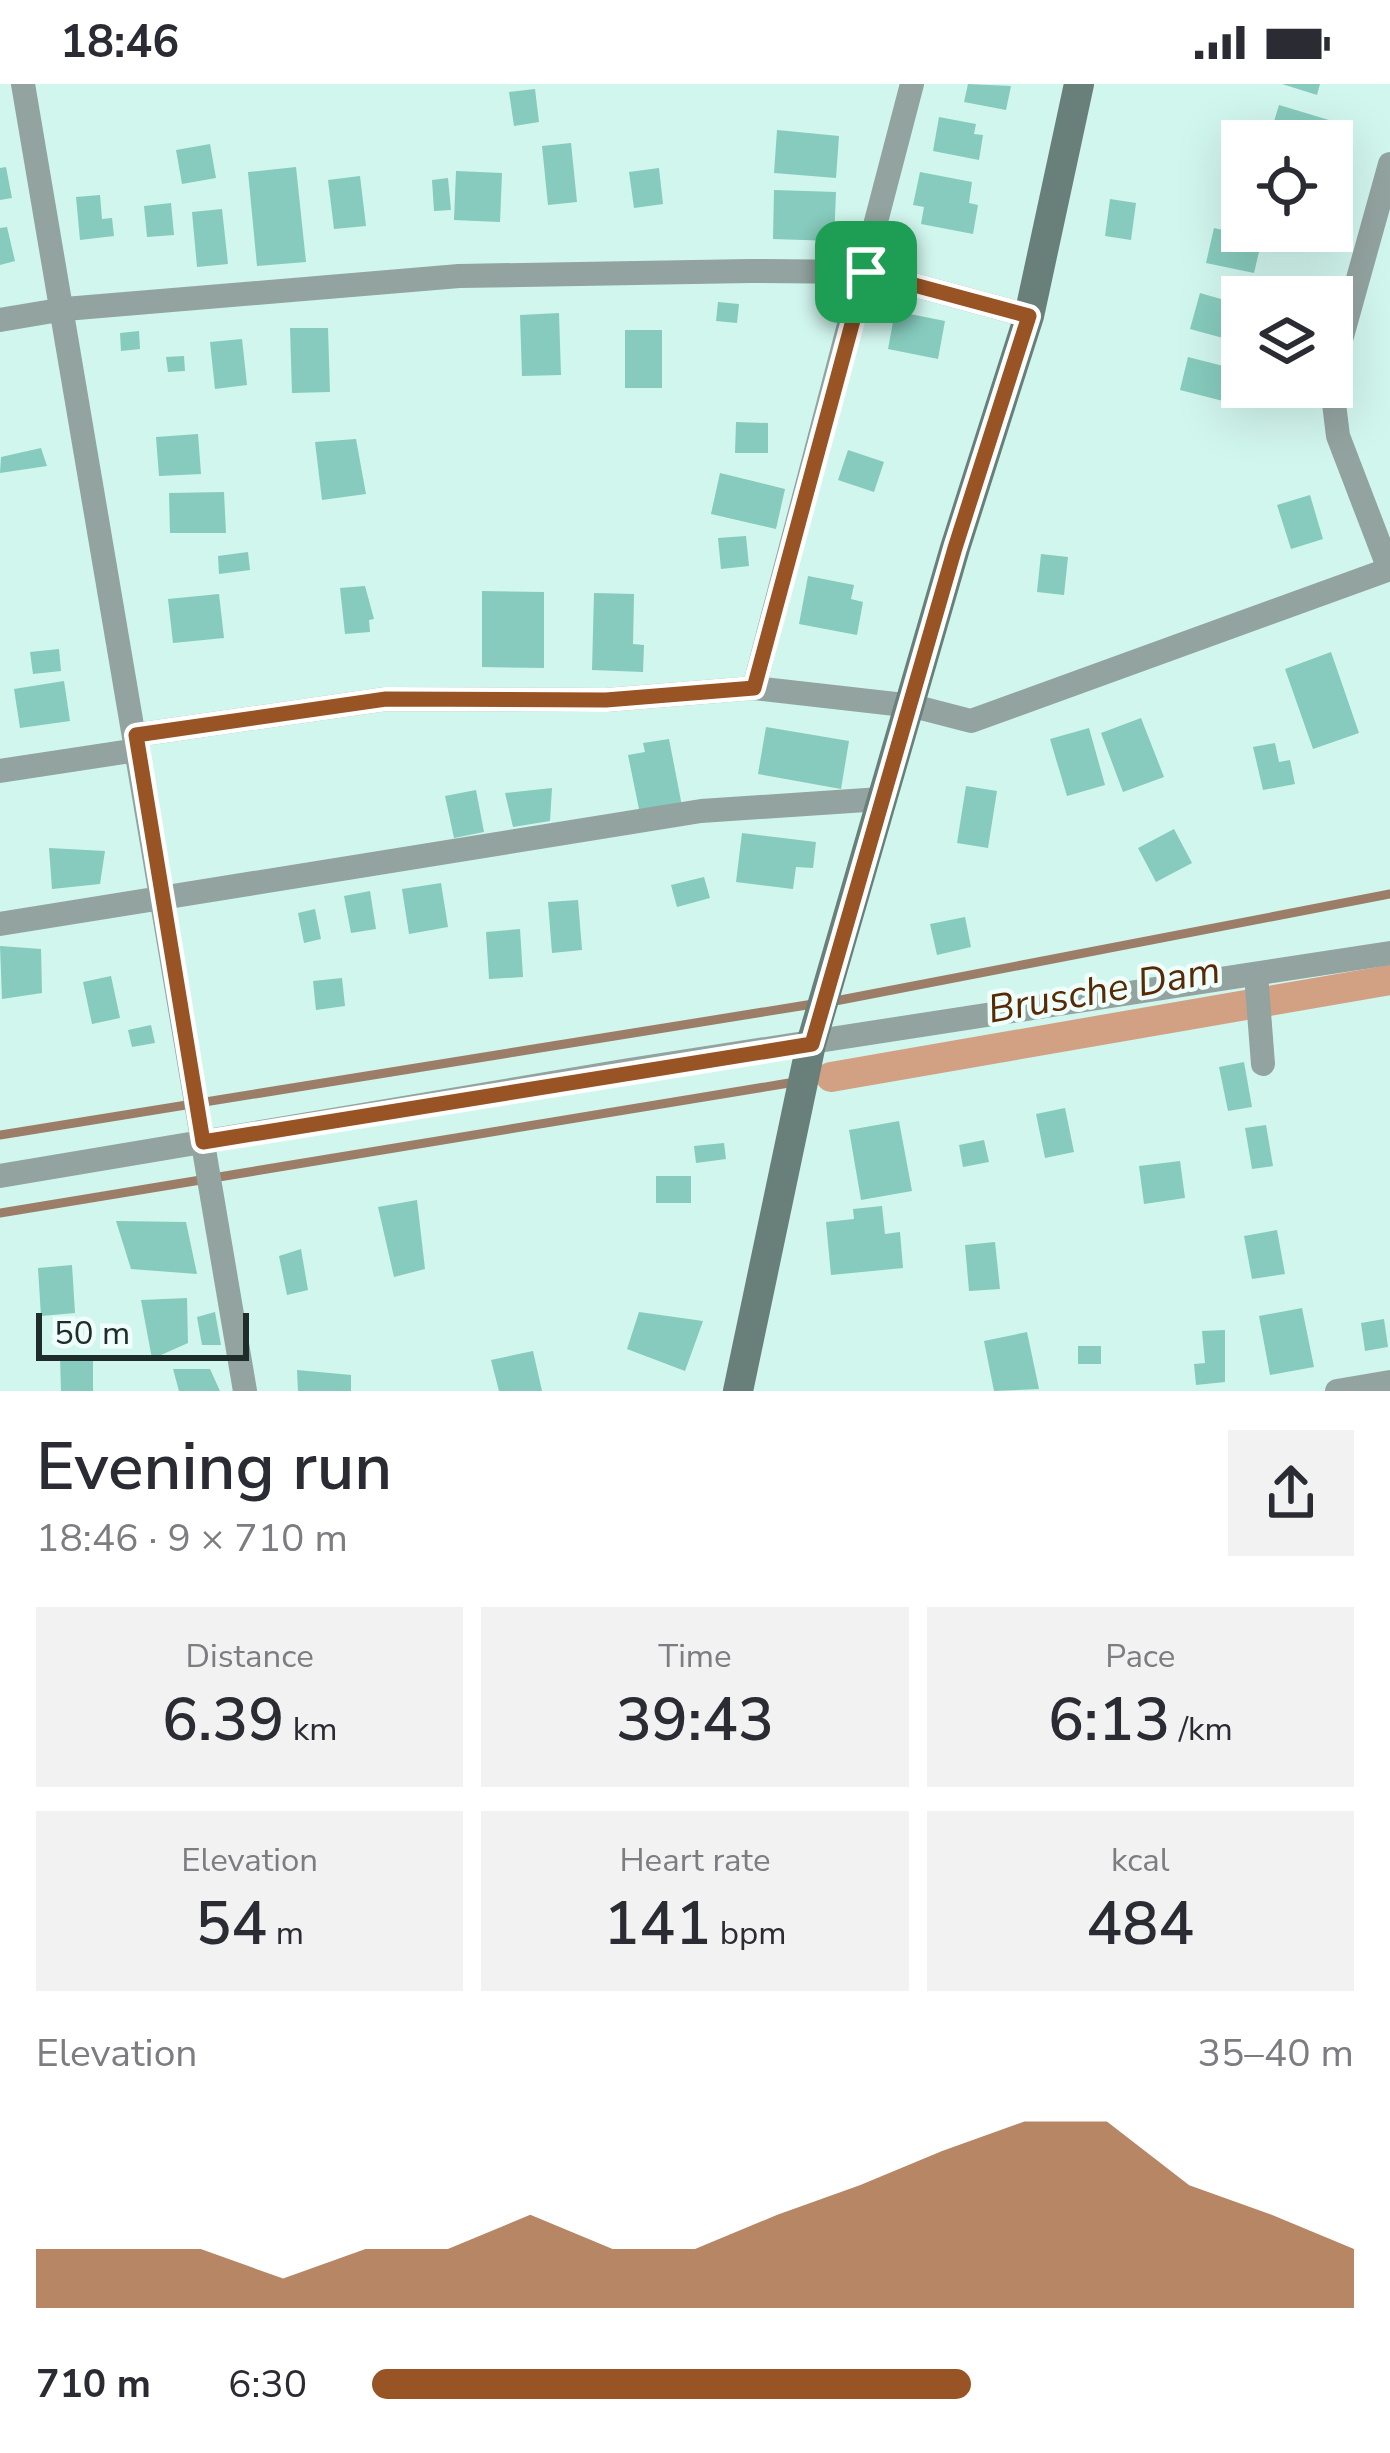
<!DOCTYPE html>
<meta charset="utf-8">
<style>
:root{--surface:#fff;--page:#f2f2f3;--text:#2b2b33;--muted:#7c7c81;--accent:#985425}
body{margin:0;font-family:"Nunito Sans",sans-serif;background:var(--page);color:var(--text);height:100vh;display:flex;flex-direction:column;font-size:45px;white-space:nowrap}
*{box-sizing:border-box;margin:0}
p{font-size:39px;color:var(--muted)}
.icon{flex:none;width:66px;height:66px;fill:none;stroke:currentColor;stroke-width:2;stroke-linecap:round;stroke-linejoin:round}
.map{position:relative;height:1307px;overflow:hidden}
.side{display:flex;flex-direction:column;background:var(--surface);flex:1}
.side>*{flex:none}
.controls{position:absolute;left:1221px;top:36px;display:grid;gap:24px}
.controls a{display:grid;place-items:center;width:132px;height:132px;border-radius:0px;background:var(--surface);box-shadow:0 12px 48px #0002;font-size:60px}
.scale{position:absolute;left:36px;bottom:30px;width:213px;box-sizing:border-box;padding-left:12px;border:6px solid #1e2d2a;border-top:0;font-size:33px;line-height:42px;white-space:nowrap;color:#1e2d2a;-webkit-text-stroke:9px #effefa;paint-order:stroke}
.pin{position:absolute;display:grid;place-items:center;width:102px;height:102px;color:#fff;margin:-51px;border-radius:24px;box-shadow:0 6px 18px #0006}
.round{display:grid;place-items:center;flex:none;width:126px;height:126px;border-radius:0px;background:var(--page)}
.head{display:flex;align-items:center;justify-content:space-between;height:204px;padding:0 36px}
h1{font-size:66px;font-weight:600;line-height:90px}
.figures{display:grid;grid-template-columns:repeat(3,1fr);gap:18px;height:204px;padding:12px 36px}
.figures div{display:grid;align-content:center;border-radius:0px;background:var(--page);text-align:center}
.figures b{font-size:60px;font-weight:600}
.figures small{font-size:33px;font-weight:400}
.figures p{font-size:33px}
.chart{height:336px;padding:24px 36px}
.chart p{display:flex;justify-content:space-between}
.chart svg{width:100%;height:216px;margin-top:12px;fill:var(--accent);opacity:.7}
ul{padding:0 36px;list-style:none;font-size:39px}
li{display:grid;grid-template-columns:192px 144px 1fr;align-items:center;height:90px}
li i{height:30px;border-radius:15px;background:var(--accent)}
.status{display:flex;justify-content:space-between;align-items:center;height:84px;padding:0 60px;background:var(--surface);direction:ltr}
.status svg{height:33px;fill:currentColor}
.map>svg:first-child{display:block}
.lines{fill:none;stroke-linecap:round;stroke-linejoin:round}
.stream{stroke:#9c7e68;stroke-width:9}
.canal{stroke:#d2a183;stroke-width:30}
.building{fill:#86cbbd}
.street{stroke:#93a39f;stroke-width:24}
.secondary{stroke:#687f7a;stroke-width:30}
.route-casing{stroke:#fff;stroke-width:24}
.route{stroke:#985425;stroke-width:15}
.labels{text-anchor:middle;dominant-baseline:central;stroke-width:9;stroke-linejoin:round;paint-order:stroke}
.water-label{font-size:39px;font-style:italic;fill:#572904;stroke:#effefa}
</style>
<div class="status"><b>18:46</b><svg viewBox="0 0 49 12"><path d="M0 12V9h3v3zM5 12V6h3v6zM10 12V3h3v9zM15 12V0h3v12zM26 1h20v11H26zM47 4h2v5h-2z"/></svg></div>
<div class="map">
<svg width="1390" height="1307" viewBox="0 0 1390 1307">
<rect width="100%" height="100%" fill="#d1f6ee"/>
<g class="lines">
<path class="stream" d="M 830,918 L 1390,810
M 0,1051 L 813,920
M 0,1129 L 789,999"/>
<path class="canal" d="M 831,993 L 1390,896"/>
</g>
<path class="building" d="M 968,0 L 1011,2 L 1006,26 L 964,18 Z
M 1282,0 L 1320,0 L 1317,11 Z
M 535,5 L 539,38 L 514,42 L 509,8 Z
M 1279,21 L 1349,42 L 1333,98 L 1332,57 L 1268,57 Z
M 939,33 L 976,40 L 974,50 L 983,51 L 979,76 L 933,67 Z
M 777,46 L 839,52 L 836,94 L 774,89 Z
M 571,59 L 577,118 L 548,121 L 542,62 Z
M 210,60 L 216,94 L 182,100 L 176,66 Z
M 6,83 L 12,114 L 0,116 L 0,84 Z
M 296,83 L 306,178 L 257,182 L 248,88 Z
M 659,84 L 663,120 L 634,124 L 629,88 Z
M 456,87 L 502,89 L 500,138 L 454,136 Z
M 920,88 L 972,98 L 969,119 L 978,121 L 973,150 L 921,140 L 924,123 L 913,121 Z
M 360,92 L 366,142 L 334,145 L 328,96 Z
M 448,94 L 451,126 L 434,127 L 432,96 Z
M 774,106 L 836,108 L 834,157 L 773,155 Z
M 100,111 L 102,135 L 112,134 L 114,152 L 80,156 L 76,113 Z
M 1110,115 L 1136,119 L 1131,156 L 1105,152 Z
M 171,119 L 174,151 L 147,153 L 144,122 Z
M 222,125 L 228,180 L 197,183 L 192,128 Z
M 7,143 L 15,177 L 0,181 L 0,144 Z
M 1214,144 L 1262,155 L 1254,189 L 1206,179 Z
M 1200,209 L 1242,221 L 1234,257 L 1190,245 Z
M 718,218 L 739,220 L 737,239 L 716,237 Z
M 895,227 L 945,237 L 938,275 L 888,265 Z
M 559,229 L 561,291 L 522,292 L 520,231 Z
M 290,244 L 328,244 L 330,308 L 292,309 Z
M 625,246 L 662,246 L 662,304 L 625,304 Z
M 139,247 L 140,265 L 121,267 L 120,249 Z
M 242,255 L 247,301 L 215,305 L 210,258 Z
M 184,272 L 185,287 L 168,288 L 166,273 Z
M 1188,273 L 1235,285 L 1227,318 L 1180,306 Z
M 736,338 L 768,339 L 768,369 L 735,369 Z
M 198,350 L 201,390 L 159,392 L 156,353 Z
M 356,355 L 366,410 L 322,416 L 315,358 Z
M 41,364 L 47,382 L 0,389 L 1,373 Z
M 848,366 L 884,378 L 874,408 L 838,396 Z
M 720,389 L 785,405 L 776,445 L 711,430 Z
M 224,408 L 226,449 L 170,449 L 169,409 Z
M 1310,411 L 1323,455 L 1291,465 L 1277,421 Z
M 746,452 L 749,482 L 721,485 L 718,454 Z
M 248,468 L 250,486 L 219,490 L 218,472 Z
M 1041,470 L 1068,473 L 1064,511 L 1037,508 Z
M 808,492 L 854,501 L 851,515 L 863,518 L 857,551 L 799,540 Z
M 365,502 L 374,535 L 369,536 L 370,548 L 345,550 L 340,504 Z
M 482,507 L 544,508 L 544,584 L 482,583 Z
M 594,509 L 634,510 L 633,560 L 644,561 L 643,588 L 592,586 Z
M 219,510 L 224,554 L 173,559 L 168,515 Z
M 59,565 L 61,587 L 33,590 L 30,568 Z
M 1331,568 L 1359,649 L 1313,665 L 1285,585 Z
M 64,597 L 70,637 L 20,644 L 14,605 Z
M 1141,634 L 1164,693 L 1123,708 L 1101,649 Z
M 766,643 L 849,657 L 841,705 L 758,690 Z
M 1089,644 L 1105,701 L 1067,712 L 1050,655 Z
M 669,655 L 682,722 L 640,730 L 628,671 L 645,668 L 643,659 Z
M 1275,659 L 1279,678 L 1290,676 L 1295,700 L 1263,706 L 1253,663 Z
M 966,702 L 997,707 L 988,764 L 957,759 Z
M 552,704 L 550,737 L 513,743 L 505,709 Z
M 476,706 L 484,748 L 454,754 L 445,712 Z
M 1174,745 L 1192,779 L 1156,798 L 1138,764 Z
M 742,749 L 816,758 L 813,784 L 796,783 L 793,805 L 736,798 Z
M 49,764 L 105,767 L 100,800 L 52,805 Z
M 704,793 L 710,814 L 677,823 L 671,801 Z
M 441,799 L 448,843 L 409,850 L 402,805 Z
M 370,807 L 376,845 L 351,849 L 344,812 Z
M 578,816 L 582,866 L 552,869 L 548,818 Z
M 315,825 L 321,855 L 304,859 L 298,829 Z
M 965,833 L 971,863 L 937,871 L 930,840 Z
M 520,845 L 523,893 L 489,895 L 486,848 Z
M 0,862 L 41,865 L 42,909 L 2,915 Z
M 111,892 L 120,934 L 92,940 L 83,898 Z
M 342,894 L 345,922 L 316,926 L 313,897 Z
M 151,941 L 155,959 L 132,963 L 128,946 Z
M 1244,978 L 1252,1023 L 1228,1027 L 1219,983 Z
M 1065,1024 L 1074,1068 L 1045,1074 L 1036,1030 Z
M 899,1037 L 912,1107 L 861,1116 L 849,1046 Z
M 1266,1041 L 1273,1082 L 1252,1085 L 1245,1044 Z
M 984,1056 L 989,1078 L 963,1083 L 959,1061 Z
M 724,1059 L 726,1075 L 696,1079 L 694,1062 Z
M 1180,1077 L 1185,1114 L 1144,1120 L 1139,1082 Z
M 656,1092 L 691,1092 L 691,1119 L 656,1119 Z
M 417,1116 L 425,1185 L 394,1193 L 378,1123 Z
M 882,1122 L 885,1150 L 900,1148 L 903,1184 L 831,1191 L 826,1138 L 854,1135 L 853,1125 Z
M 116,1137 L 186,1138 L 197,1190 L 131,1185 Z
M 1277,1146 L 1285,1190 L 1252,1195 L 1244,1152 Z
M 995,1158 L 1000,1205 L 969,1207 L 965,1161 Z
M 301,1165 L 308,1206 L 287,1211 L 279,1172 Z
M 72,1181 L 75,1229 L 41,1232 L 38,1184 Z
M 187,1214 L 188,1259 L 152,1275 L 141,1216 Z
M 1302,1224 L 1314,1283 L 1270,1291 L 1259,1232 Z
M 215,1228 L 221,1261 L 202,1261 L 197,1233 Z
M 639,1228 L 703,1237 L 685,1287 L 627,1265 Z
M 1384,1235 L 1388,1263 L 1365,1267 L 1361,1239 Z
M 1225,1246 L 1225,1298 L 1196,1301 L 1194,1280 L 1205,1279 L 1202,1247 Z
M 1027,1248 L 1039,1305 L 994,1307 L 984,1257 Z
M 1078,1262 L 1101,1262 L 1101,1280 L 1078,1280 Z
M 533,1267 L 542,1307 L 499,1307 L 491,1276 Z
M 60,1272 L 93,1274 L 93,1307 L 61,1307 Z
M 173,1285 L 210,1285 L 220,1307 L 179,1307 Z
M 297,1286 L 351,1291 L 351,1307 L 298,1307 Z"/>
<g class="lines">
<path class="street" d="M 23,0 L 245,1307
M 0,236 L 65,225 L 459,192 L 750,187 L 866,188 L 1029,232
M 1332,288 L 1390,80
M 1332,303 L 1338,352 L 1389,485
M 754,604 L 912,0
M 136,651 L 386,615 L 606,616 L 754,604 L 913,622 L 971,637 L 1390,485
M 0,687 L 137,666
M 0,840 L 701,727 L 881,715
M 1256,890 L 1263,980
M 0,1092 L 629,986 L 1390,869
M 1337,1307 L 1390,1298"/>
<path class="secondary" d="M 738,1307 L 811,960 L 955,464 L 1029,232 L 1079,0"/>
</g>
<g class="lines">
<g class="route-casing">
<path id="route" d="M 866,188 L 1029,232 L 955,464 L 812,960 L 203,1058 L 136,651 L 386,615 L 606,616 L 754,604 Z"/>
</g>
<use href="#route" class="route"/>
</g>
<g class="labels">
<g class="water-label">
<text transform="translate(1104 906) rotate(-10)">Brusche Dam</text>
</g>
</g>
</svg>
<div class="controls">
<a><svg class="icon" aria-label="locate" viewBox="0 0 24 24"><circle cx="12" cy="12" r="6"/><path d="M12 2v4M12 18v4M2 12h4M18 12h4"/></svg></a>
<a><svg class="icon" aria-label="layers" viewBox="0 0 24 24"><path d="M12 4l9 5-9 5-9-5zM3 14l9 5 9-5"/></svg></a>
</div>
<div class="scale">50 m</div>
<div class="pin" style="left:866px;top:188px;background:#1e9e55"><svg class="icon" aria-label="arrive" viewBox="0 0 24 24"><path d="M6 21V4h12l-3 4 3 4H6"/></svg></div>
</div>
<section class="side">
<div class="head"><div><h1>Evening run</h1><p>18:46 · 9 × 710 m</p></div><a class="round"><svg class="icon" aria-label="share" viewBox="0 0 24 24"><path d="M12 15V3M7 8l5-5 5 5M5 13v7h14v-7"/></svg></a></div>
<div class="figures">
<div><p>Distance</p><b>6.39<small> km</small></b></div>
<div><p>Time</p><b>39:43</b></div>
<div><p>Pace</p><b>6:13<small> /km</small></b></div>
</div>
<div class="figures">
<div><p>Elevation</p><b>54<small> m</small></b></div>
<div><p>Heart rate</p><b>141<small> bpm</small></b></div>
<div><p>kcal</p><b>484</b></div>
</div>
<div class="chart"><p><span>Elevation</span>35–40 m</p>
<svg viewBox="0 0 160 44" preserveAspectRatio="none"><path d="M0 44V32L10 32L20 32L30 38L40 32L50 32L60 25L70 32L80 32L90 25L100 19L110 12L120 6L130 6L140 19L150 25L160 32V44z"/></svg>
</div>
<ul>
<li><b>710 m</b>6:30<i style="width:61%"></i></li>
</ul>
</section>
